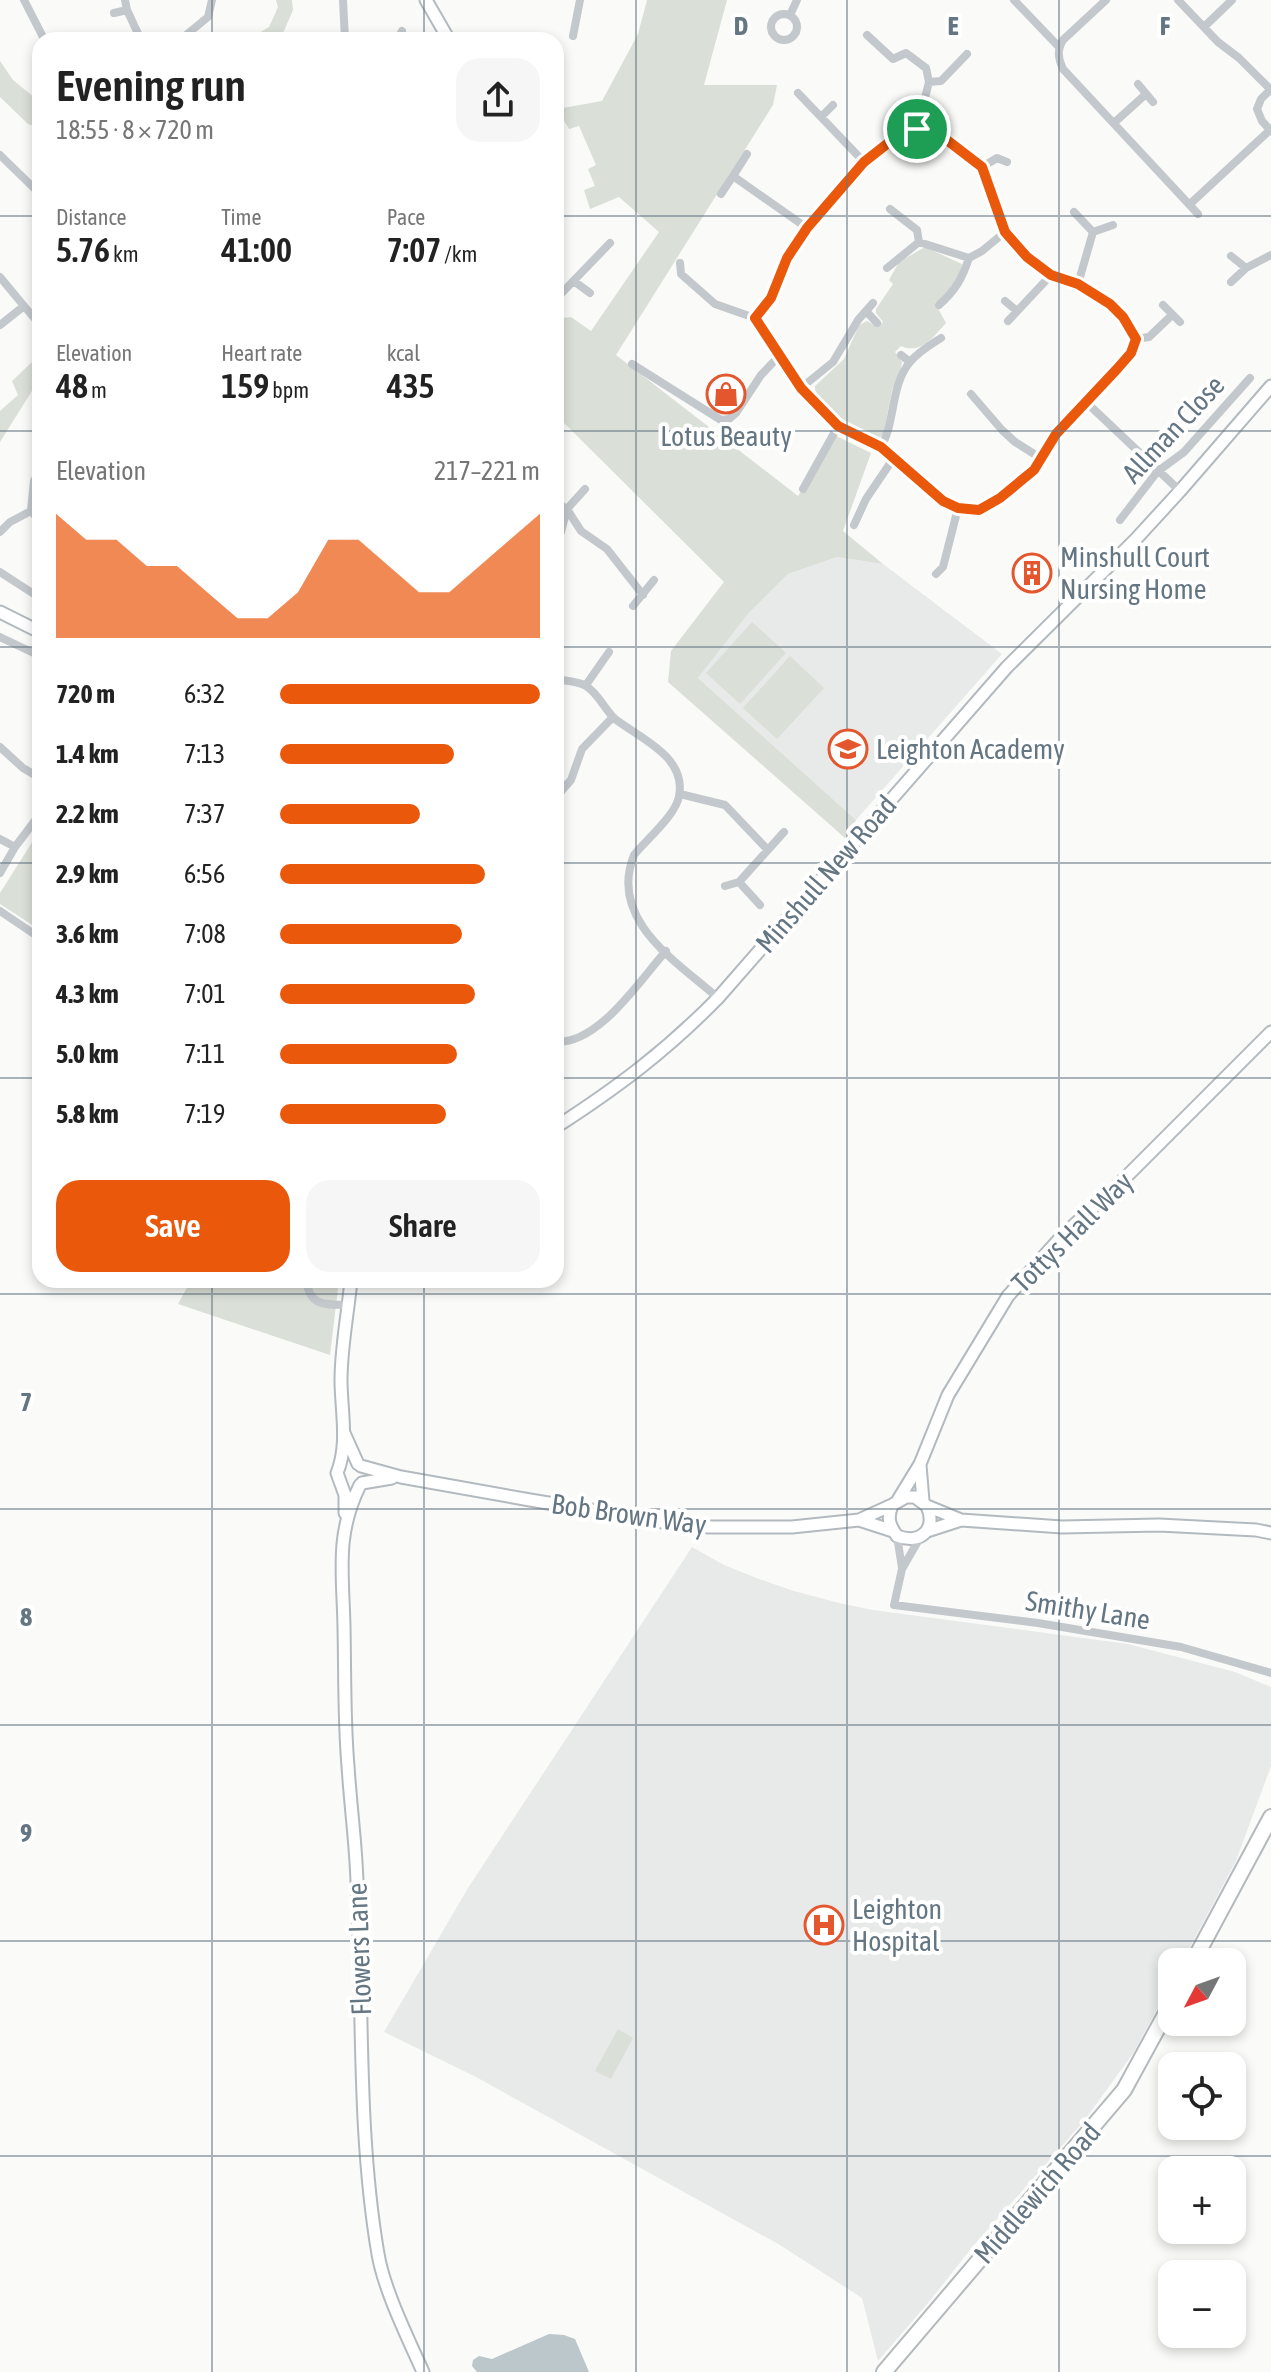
<!DOCTYPE html>
<meta charset="utf-8">
<style>
:root{--surface:#fff;--page:#f6f6f6;--text:#222;--muted:#767676;--accent:#ea580c}
body{margin:0;font-family:"Asap Condensed",sans-serif;background:var(--page);color:var(--text);height:100vh;display:flex;flex-direction:column;font-size:30px;white-space:nowrap}
*{box-sizing:border-box;margin:0}
p{font-size:26px;color:var(--muted)}
.icon{flex:none;width:44px;height:44px;fill:none;stroke:currentColor;stroke-width:2;stroke-linecap:round;stroke-linejoin:round}
.map{position:relative;flex:1;overflow:hidden}
.sheet{position:absolute;left:32px;top:32px;width:532px;height:1256px;display:flex;flex-direction:column;background:var(--surface);border-radius:24px;box-shadow:0 4px 12px #0003}
.sheet>*{flex:none}
.needle{width:52px;rotate:229deg}
.controls{position:absolute;left:1158px;top:1948px;display:grid;gap:16px}
.controls a{display:grid;place-items:center;width:88px;height:88px;border-radius:16px;background:var(--surface);box-shadow:0 4px 12px #0003;font-size:40px}
.pin{position:absolute;display:grid;place-items:center;width:68px;height:68px;color:#fff;margin:-34px;border:4px solid #fff;border-radius:50%;box-shadow:0 2px 8px #0007}
.round{display:grid;place-items:center;flex:none;width:84px;height:84px;border-radius:24px;background:var(--page)}
.overview{display:flex;align-items:center;justify-content:space-between;height:136px;padding:0 24px}
h1{font-size:44px;font-weight:600;line-height:60px}
.stats{display:grid;grid-template-columns:repeat(3,1fr);gap:12px;height:136px;padding:8px 24px}
.stats div{display:grid;align-content:center}
.stats b{font-size:34px;font-weight:600}
.stats small{font-size:22px;font-weight:400}
.stats p{font-size:22px}
.chart{height:224px;padding:16px 24px}
.chart p{display:flex;justify-content:space-between}
.chart svg{width:100%;height:144px;margin-top:8px;fill:var(--accent);opacity:.7}
.action{display:flex;gap:16px;margin-top:auto;padding:16px 24px}
.action a{flex:1;height:92px;border-radius:24px;background:var(--accent);color:#fff;font-size:32px;font-weight:600;line-height:92px;text-align:center}
.action a+a{background:var(--page);color:var(--text)}
ul{padding:0 24px;list-style:none;font-size:26px}
li{display:grid;grid-template-columns:128px 96px 1fr;align-items:center;height:60px}
li i{height:20px;border-radius:10px;background:var(--accent)}
.map>svg:first-child{display:block}
.built{fill:#e8e9e9}
.green{fill:#dadfd7}
.water{fill:#bbc7cb}
.lines{fill:none;stroke-linecap:round;stroke-linejoin:round}
.secondary-casing{stroke:#b3babf;stroke-width:15}
.highway-casing{stroke:#b4b9bd;stroke-width:18}
.street{stroke:#c3c8cc;stroke-width:8}
.secondary{stroke:#fff;stroke-width:11}
.highway{stroke:#fff;stroke-width:14}
.route-casing{stroke:#fff;stroke-width:16}
.route{stroke:#ea580c;stroke-width:10}
.grid{fill:none;stroke:#657683;stroke-width:2;stroke-opacity:0.55}
.labels{text-anchor:middle;dominant-baseline:central;stroke-width:8;stroke-linejoin:round;paint-order:stroke}
.street-label{font-size:28px;fill:#657683;stroke:#fff}
.poi-label{font-size:28px;fill:#657683;stroke:#fff;text-anchor:start}
.grid-label{font-size:26px;text-anchor:middle;font-weight:bold;fill:#657683;stroke:#fff;stroke-width:8;stroke-linejoin:round;paint-order:stroke}
</style>
<div class="map">
<svg width="1271" height="2372" viewBox="0 0 1271 2372">
<rect width="100%" height="100%" fill="#fafaf8"/>
<path class="built" d="M 837,557 L 883,564 L 1002,654 L 856,820 L 698,678 L 748,614 L 788,574 Z
M 692,1547 L 724,1565 L 759,1579 L 794,1591 L 839,1603 L 873,1610 L 1128,1644 L 1235,1672 L 1271,1687 L 1271,1766 L 1236,1861 L 1182,1962 L 1172,1962 L 1172,1981 L 1134,2052 L 1084,2121 L 974,2245 L 928,2303 L 878,2361 L 862,2298 L 780,2245 L 476,2077 L 384,2032 L 468,1888 Z"/>
<path class="green" d="M 276,0 L 292,0 L 293,10 L 280,40 L 247,40 L 269,27 L 278,7 Z
M 647,0 L 727,0 L 704,85 L 777,85 L 773,105 L 616,355 L 798,496 L 836,436 L 871,453 L 843,531 L 883,564 L 837,557 L 788,574 L 748,614 L 698,678 L 856,820 L 845,838 L 668,682 L 671,651 L 724,582 L 556,415 L 556,319 L 571,317 L 591,331 L 659,232 L 619,197 L 590,209 L 584,190 L 595,186 L 588,169 L 596,165 L 579,126 L 569,129 L 557,109 L 602,101 L 638,34 Z
M 0,61 L 13,80 L 40,102 L 40,128 L 28,124 L 0,97 Z
M 925,247 L 962,264 C 958,282 951,293 935,303 L 946,323 C 934,336 921,355 901,346 L 895,352 L 902,362 L 901,368 L 892,390 L 884,432 L 881,437 L 876,438 C 859,429 813,407 815,386 L 844,359 L 859,325 L 867,321 L 877,327 L 883,322 L 876,313 L 876,309 L 893,284 L 889,280 L 899,262 Z
M 40,351 L 40,378 L 0,442 L 0,411 L 18,395 L 12,381 L 33,361 Z
M 752,622 L 786,653 L 740,704 L 706,673 Z
M 790,656 L 824,688 L 777,739 L 743,708 Z
M 36,836 L 40,842 L 40,930 L 0,904 L 0,893 Z
M 191,1280 L 339,1280 L 330,1355 L 178,1304 Z
M 618,2029 L 633,2038 L 611,2079 L 595,2071 Z"/>
<path class="water" d="M 549,2334 L 564,2335 L 575,2339 L 589,2372 L 477,2372 L 472,2366 L 473,2360 L 479,2356 L 492,2359 Z"/>
<g class="lines">
<g class="secondary-casing">
<path id="secondary" d="M 426,0 L 449,40
M 0,612 L 40,632
M 556,1127 C 618,1087 666,1051 718,998 L 1007,667 L 1136,539 L 1180,491 L 1271,386
M 344,1433 L 358,1464
M 920,1465 L 923,1501
M 361,1466 L 401,1477 L 530,1500 L 669,1523 L 709,1527 L 792,1527 L 859,1520 L 892,1505 L 906,1497 L 915,1497 L 927,1506 L 961,1520
M 362,1483 L 392,1478
M 360,1485 C 335,1535 343,1574 344,1627 C 345,1673 344,1720 348,1766 C 350,1798 354,1830 356,1862 C 364,1993 356,2125 378,2254 C 384,2290 408,2338 423,2372
M 898,1500 L 920,1464 L 948,1395 L 1008,1296 L 1063,1235 L 1118,1185 L 1271,1032
M 892,1505 C 887,1518 889,1525 897,1536 C 921,1545 937,1529 927,1506
M 345,1513 L 345,1495 L 337,1473 C 349,1444 341,1410 341,1380 C 341,1347 348,1313 351,1280
M 859,1520 L 893,1531
M 927,1531 L 961,1520 L 1062,1527 L 1159,1525 L 1256,1530 L 1271,1533"/>
</g>
<g class="highway-casing">
<path id="highway" d="M 1193,1962 L 1271,1817
M 884,2372 L 1124,2090 L 1172,2002"/>
</g>
<path class="street" d="M 24,0 L 43,37 L 47,40
M 125,0 L 127,10 L 141,40
M 343,0 L 345,40
M 1014,0 L 1059,47
M 1106,0 L 1063,40 C 1057,50 1058,58 1063,69 L 1198,214
M 1178,0 L 1218,42 L 1239,58 L 1270,89
M 114,13 L 127,10
M771 27a13 13 0 1 1 26 0a13 13 0 1 1-26 0Z
M 790,15 L 797,0
M 1204,27 L 1232,0
M 867,35 L 893,59 L 906,53 L 926,68 L 929,82 L 917,129
M 573,36 L 580,0
M 180,40 L 208,17 L 212,0
M 397,40 L 402,31
M 929,82 L 941,81 L 967,54
M 1138,84 L 1153,102
M 1271,89 L 1261,99 L 1257,109 L 1262,121 L 1271,131
M 798,93 L 864,162
M 821,117 L 833,105
M 1115,122 L 1146,94
M 917,129 L 939,134 L 982,167 L 1005,232 L 1027,257 L 1051,275 L 1078,284 L 1110,304 L 1123,317 L 1136,339 L 1131,353 L 1117,369 L 1056,434 L 1034,470 L 1000,498 L 979,510 L 958,508 L 943,501 L 881,447 L 838,426 L 801,388 L 755,318 L 771,298 L 787,258 L 807,228 L 864,162 L 901,133 Z
M 893,139 L 917,155 L 925,150 L 939,134
M 0,155 L 40,194
M 982,167 L 997,158 L 1007,162
M 733,176 L 747,154
M 721,194 L 733,176 L 807,228
M 1190,204 L 1270,130
M 890,209 L 917,230 L 919,242
M 1074,212 L 1093,232 L 1078,284
M 1093,232 L 1113,225
M 1231,256 L 1246,268
M 680,263 L 681,274 L 715,304 L 755,318
M 887,268 L 919,242 L 969,258
M 0,277 L 24,306
M 575,282 L 590,293
M 1231,282 L 1246,268 L 1271,255
M 556,299 L 610,243
M 1005,301 L 1017,311
M 939,305 C 955,291 962,279 969,258 L 982,251 L 1005,232
M 1163,305 L 1180,322
M 866,311 L 877,323
M 1008,321 L 1051,275
M 0,325 L 24,306 L 36,320
M 1136,339 L 1149,337 L 1172,315
M 901,355 L 910,362
M 632,364 L 721,420 L 729,419 L 736,413 L 761,375 L 780,355
M 801,388 L 833,362 L 858,320 L 873,303
M 971,394 L 1002,430 L 1015,442 L 1042,459
M 1086,402 L 1180,491
M 881,447 C 896,421 890,386 910,362 C 918,352 930,345 941,338
M 40,470 L 34,481 L 31,511 L 40,521
M 803,489 L 838,426
M 556,502 L 567,509 L 581,531 L 607,549 L 643,595
M 1120,520 L 1157,472 L 1184,452 L 1250,378
M 854,525 L 866,499 L 893,459
M 0,532 L 10,522 L 31,511
M 556,542 L 561,532 L 567,509 L 585,489
M 0,572 L 40,598
M 936,574 L 943,567 L 958,508
M 633,606 L 654,580
M 0,637 L 40,656
M 556,679 C 565,681 579,681 586,686 C 598,693 605,710 615,719 C 640,738 687,757 679,796 C 676,815 647,839 634,855 C 608,920 676,961 718,998
M 586,685 L 609,652
M 0,747 L 23,768 L 40,778
M 680,794 L 725,805 L 767,849
M 556,797 L 571,780 L 582,749 L 613,717
M 556,812 L 557,812
M 0,839 L 15,847
M 0,873 L 15,847 L 40,814
M 725,886 L 739,882
M 760,905 L 739,882 L 784,832
M 0,911 L 40,938
M 556,1042 C 599,1044 639,981 666,951
M 306,1280 C 310,1308 326,1304 349,1305
M 897,1536 L 902,1568
M 921,1536 L 902,1569 L 894,1605 L 1038,1623 L 1181,1647 L 1271,1673"/>
<use href="#secondary" class="secondary"/>
<use href="#highway" class="highway"/>
</g>
<g class="lines">
<g class="route-casing">
<path id="route" d="M 917,129 L 939,134 L 982,167 L 1005,232 L 1027,257 L 1051,275 L 1078,284 L 1110,304 L 1123,317 L 1136,339 L 1131,353 L 1117,369 L 1056,434 L 1034,470 L 1000,498 L 979,510 L 958,508 L 943,501 L 881,447 L 838,426 L 801,388 L 755,318 L 771,298 L 787,258 L 807,228 L 864,162 L 901,133 Z"/>
</g>
<use href="#route" class="route"/>
</g>
<path class="grid" d="M 212,0 L 212,40M 424,0 L 424,40M 636,0 L 636,2372M 847,0 L 847,2372M 1059,0 L 1059,2372M 0,216 L 40,216M 556,216 L 1271,216M 0,431 L 40,431M 556,431 L 1271,431M 0,647 L 40,647M 556,647 L 1271,647M 0,863 L 40,863M 556,863 L 1271,863M 0,1078 L 40,1078M 556,1078 L 1271,1078M 212,1280 L 212,2372M 424,1280 L 424,2372M 0,1294 L 1271,1294M 0,1509 L 1271,1509M 0,1725 L 1271,1725M 0,1941 L 1271,1941M 0,2156 L 1271,2156"/>
<defs>
<g id="shop-ring" transform="scale(2)"><circle r="9.5" fill="#fff" stroke="#e4572e" stroke-width="1.5"/><path d="M-5-2.5h2.3a2.7 3.5 0 0 1 5.4 0H5L5.5 6h-11ZM-1.5-2.5h3a1.5 2.3 0 0 0-3 0Z" fill="#e4572e"/></g>
<g id="building-ring" transform="scale(2)"><circle r="9.5" fill="#fff" stroke="#e4572e" stroke-width="1.5"/><path d="M-4-6H4V6H1V3H-1V6H-4ZM-2.5-4.3h1.7v1.8h-1.7ZM.8-4.3h1.7v1.8H.8ZM-2.5-1h1.7V.8h-1.7ZM.8-1h1.7V.8H.8Z" fill="#e4572e"/></g>
<g id="school-ring" transform="scale(2)"><circle r="9.5" fill="#fff" stroke="#e4572e" stroke-width="1.5"/><path d="M0-5L7-2L0 1L-7-2ZM-4 1L0 2.5L4 1V4Q0 6-4 4Z" fill="#e4572e"/></g>
<g id="hospital-ring" transform="scale(2)"><circle r="9.5" fill="#fff" stroke="#e4572e" stroke-width="1.5"/><path d="M-5-5h3v3.5h4V-5h3V5h-3V1.5h-4V5h-3Z" fill="#e4572e"/></g>
</defs>
<g fill-rule="evenodd">
<use href="#shop-ring" x="726" y="394"/>
<use href="#building-ring" x="1032" y="573"/>
<use href="#school-ring" x="848" y="749"/>
<use href="#hospital-ring" x="824" y="1925"/>
</g>
<g class="labels">
<g class="street-label">
<text transform="translate(1173 429) rotate(-47)">Allman Close</text>
<text transform="translate(826 874) rotate(-49)">Minshull New Road</text>
<text transform="translate(1072 1232) rotate(-45)">Tottys Hall Way</text>
<text transform="translate(629 1514) rotate(8)">Bob Brown Way</text>
<text transform="translate(1088 1610) rotate(9)">Smithy Lane</text>
<text transform="translate(359 1949) rotate(-92)">Flowers Lane</text>
<text transform="translate(1037 2193) rotate(-49)">Middlewich Road</text>
</g>
<g class="poi-label">
<text x="726" y="436" text-anchor="middle">Lotus Beauty</text>
<text x="1060" y="557">Minshull Court<tspan x="1060" dy="32">Nursing Home</tspan></text>
<text x="876" y="749">Leighton Academy</text>
<text x="852" y="1909">Leighton<tspan x="852" dy="32">Hospital</tspan></text>
</g>
</g>
<g class="grid-label">
<text x="741" y="35">D</text>
<text x="953" y="35">E</text>
<text x="1165" y="35">F</text>
<text x="26" y="1411">7</text>
<text x="26" y="1626">8</text>
<text x="26" y="1842">9</text>
</g>
</svg>
<div class="controls">
<a><svg class="needle" viewBox="-14 -14 28 28"><path d="M0-13l5 13h-10z" fill="#e53935"/><path d="M0 13l5-13h-10z" fill="#767676"/></svg></a>
<a><svg class="icon" aria-label="locate" viewBox="0 0 24 24"><circle cx="12" cy="12" r="6"/><path d="M12 2v4M12 18v4M2 12h4M18 12h4"/></svg></a>
<a>+</a>
<a>−</a>
</div>
<div class="pin" style="left:917px;top:129px;background:#1e9e55"><svg class="icon" aria-label="arrive" viewBox="0 0 24 24"><path d="M6 21V4h12l-3 4 3 4H6"/></svg></div>
<section class="sheet">
<div class="overview"><div><h1>Evening run</h1><p>18:55 · 8 × 720 m</p></div><a class="round"><svg class="icon" aria-label="share" viewBox="0 0 24 24"><path d="M12 15V3M7 8l5-5 5 5M5 13v7h14v-7"/></svg></a></div>
<div class="stats">
<div><p>Distance</p><b>5.76<small> km</small></b></div>
<div><p>Time</p><b>41:00</b></div>
<div><p>Pace</p><b>7:07<small> /km</small></b></div>
</div>
<div class="stats">
<div><p>Elevation</p><b>48<small> m</small></b></div>
<div><p>Heart rate</p><b>159<small> bpm</small></b></div>
<div><p>kcal</p><b>435</b></div>
</div>
<div class="chart"><p><span>Elevation</span>217–221 m</p>
<svg viewBox="0 0 160 44" preserveAspectRatio="none"><path d="M0 44V6L10 14L20 14L30 22L40 22L50 30L60 38L70 38L80 30L90 14L100 14L110 22L120 30L130 30L140 22L150 14L160 6V44z"/></svg>
</div>
<ul>
<li><b>720 m</b>6:32<i style="width:100%"></i></li>
<li><b>1.4 km</b>7:13<i style="width:67%"></i></li>
<li><b>2.2 km</b>7:37<i style="width:54%"></i></li>
<li><b>2.9 km</b>6:56<i style="width:79%"></i></li>
<li><b>3.6 km</b>7:08<i style="width:70%"></i></li>
<li><b>4.3 km</b>7:01<i style="width:75%"></i></li>
<li><b>5.0 km</b>7:11<i style="width:68%"></i></li>
<li><b>5.8 km</b>7:19<i style="width:64%"></i></li>
</ul>
<div class="action"><a>Save</a><a>Share</a></div>
</section>
</div>
